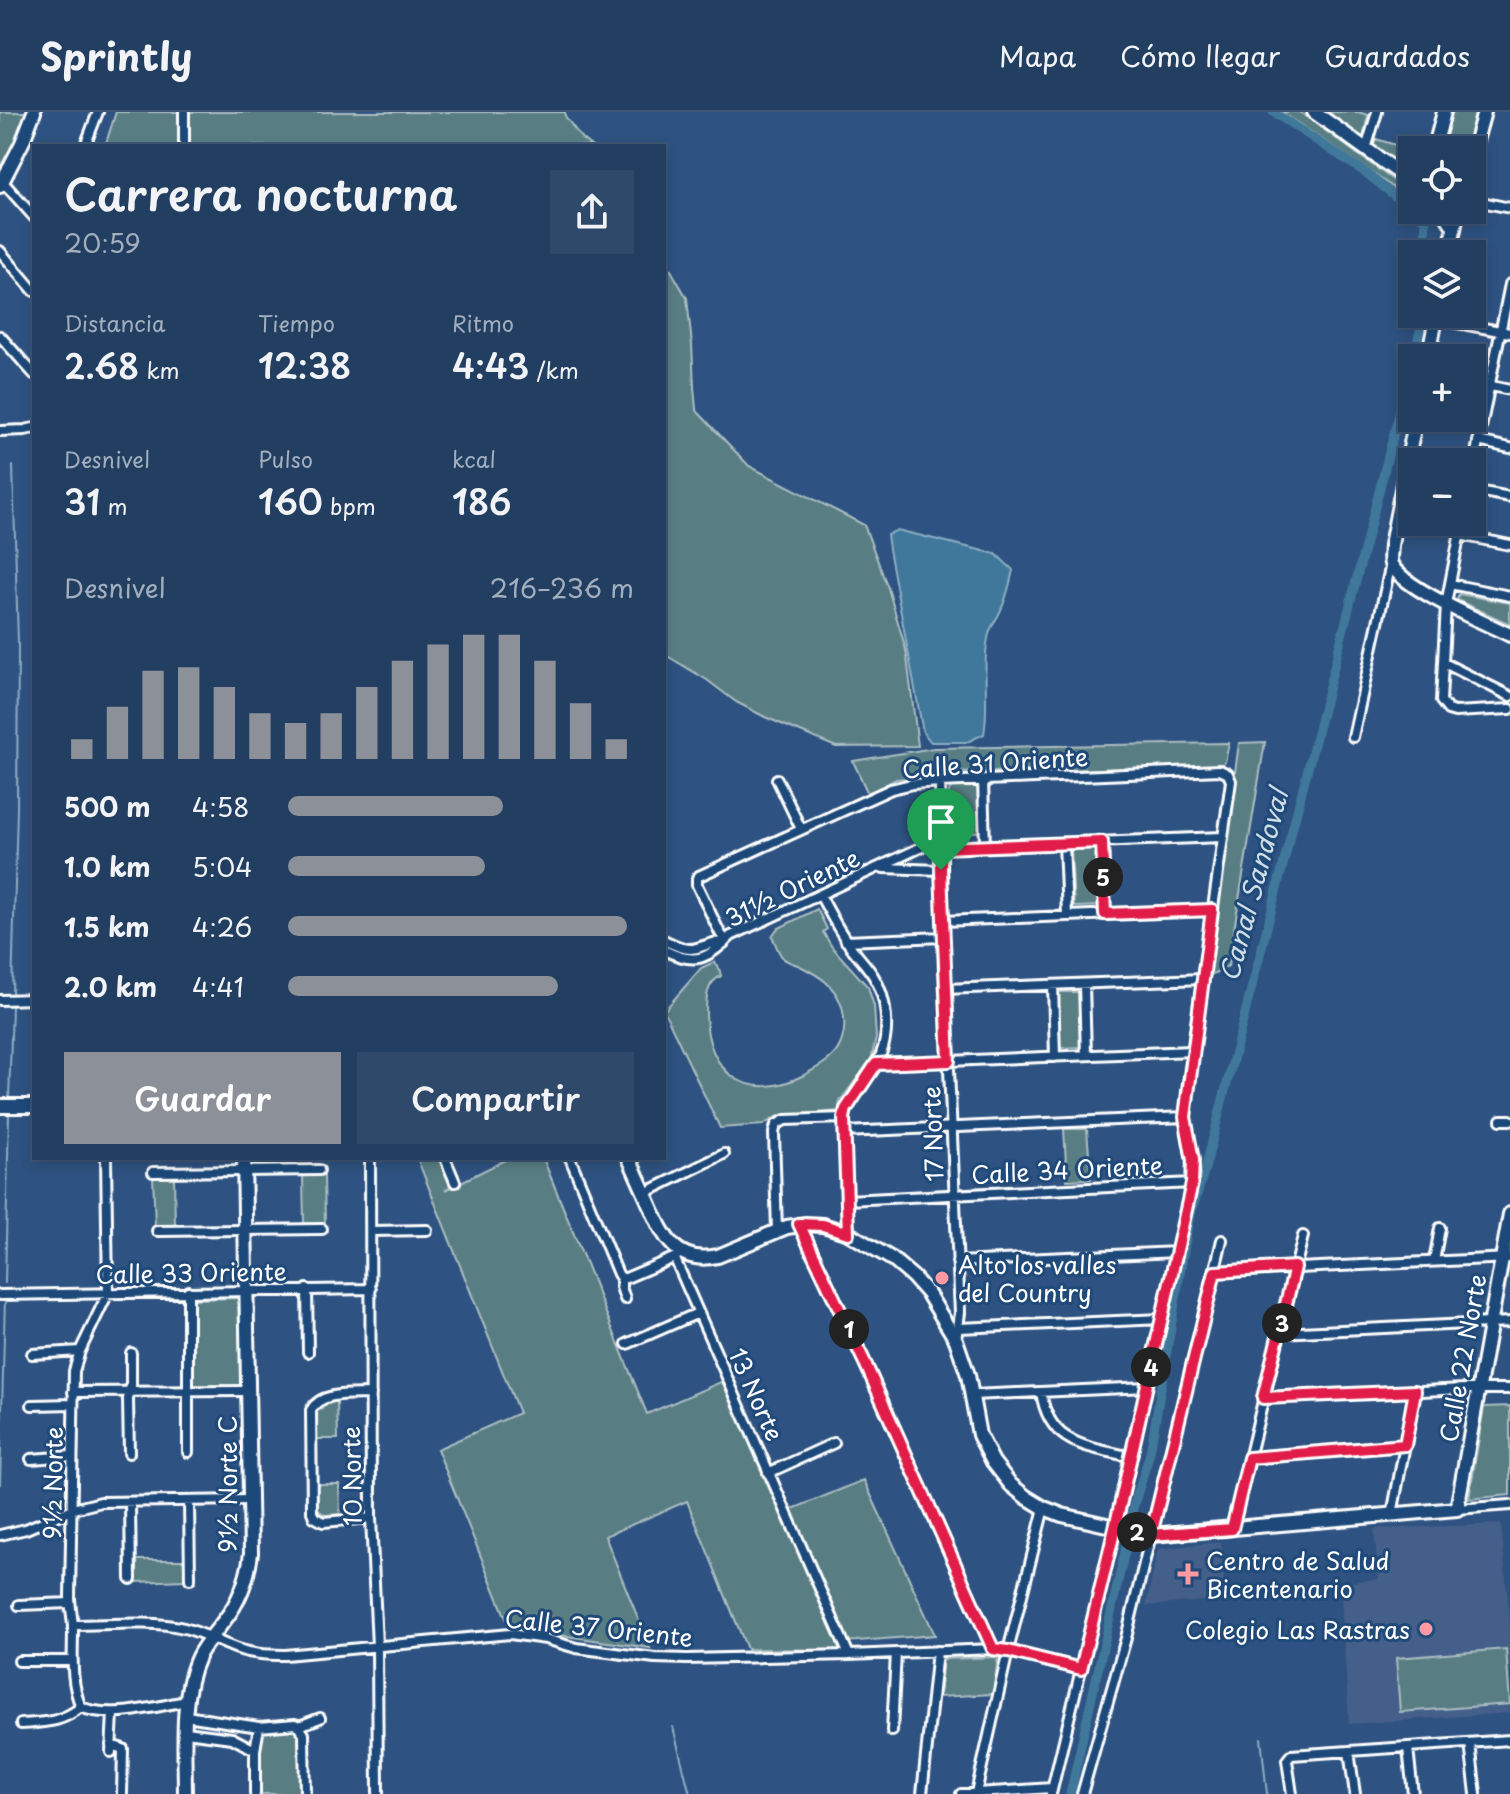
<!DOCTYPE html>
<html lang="es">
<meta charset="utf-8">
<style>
:root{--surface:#223e61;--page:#2e496a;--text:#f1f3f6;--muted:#a2aebd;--line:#3f5776;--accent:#8c9099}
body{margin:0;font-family:"Playpen Sans",sans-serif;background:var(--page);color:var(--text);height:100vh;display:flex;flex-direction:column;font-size:30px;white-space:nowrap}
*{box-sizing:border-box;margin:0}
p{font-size:26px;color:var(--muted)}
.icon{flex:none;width:44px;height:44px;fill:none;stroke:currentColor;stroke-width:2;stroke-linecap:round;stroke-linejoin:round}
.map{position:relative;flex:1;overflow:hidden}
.panel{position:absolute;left:32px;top:32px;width:634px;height:1016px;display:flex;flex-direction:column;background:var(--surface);border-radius:0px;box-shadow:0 4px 12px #0003,0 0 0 2px var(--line)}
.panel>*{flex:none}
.buttons{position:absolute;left:1398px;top:24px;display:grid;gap:16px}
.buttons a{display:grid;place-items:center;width:88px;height:88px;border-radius:0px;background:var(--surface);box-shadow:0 4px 12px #0003,0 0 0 2px var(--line);font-size:40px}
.pin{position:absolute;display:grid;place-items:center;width:68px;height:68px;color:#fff;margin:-82px -34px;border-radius:50% 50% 50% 0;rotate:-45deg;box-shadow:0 0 8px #0007}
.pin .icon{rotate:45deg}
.km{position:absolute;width:40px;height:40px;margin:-20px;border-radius:50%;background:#222;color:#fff;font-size:22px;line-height:40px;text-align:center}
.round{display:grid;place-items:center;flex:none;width:84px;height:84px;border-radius:0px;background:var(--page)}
.headline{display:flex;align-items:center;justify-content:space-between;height:136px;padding:0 32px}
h1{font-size:44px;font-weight:600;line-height:60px}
.figures{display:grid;grid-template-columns:repeat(3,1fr);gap:12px;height:136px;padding:8px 32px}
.figures div{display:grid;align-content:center}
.figures b{font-size:34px;font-weight:600}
.figures small{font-size:22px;font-weight:400}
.figures p{font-size:22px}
.chart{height:224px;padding:16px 32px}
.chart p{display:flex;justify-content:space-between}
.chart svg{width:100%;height:144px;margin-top:8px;stroke:var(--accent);stroke-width:6}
.action{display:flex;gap:16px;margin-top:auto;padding:16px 32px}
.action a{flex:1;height:92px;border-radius:0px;background:var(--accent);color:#fff;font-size:32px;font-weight:600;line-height:92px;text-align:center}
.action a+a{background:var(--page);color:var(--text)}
ul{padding:0 32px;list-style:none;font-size:26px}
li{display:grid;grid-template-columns:128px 96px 1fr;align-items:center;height:60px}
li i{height:20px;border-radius:10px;background:var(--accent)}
header{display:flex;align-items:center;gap:48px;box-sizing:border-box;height:112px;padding:0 40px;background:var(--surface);border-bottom:2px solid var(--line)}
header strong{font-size:38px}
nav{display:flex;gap:44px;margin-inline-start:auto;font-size:28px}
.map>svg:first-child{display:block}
.built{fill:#445f8b}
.green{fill:#587e84;stroke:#acbec2;stroke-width:2}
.water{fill:#40789b;stroke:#8caec3;stroke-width:2}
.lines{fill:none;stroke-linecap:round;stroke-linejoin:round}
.stream{stroke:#8caec3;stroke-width:2}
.canal{stroke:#40789b;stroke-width:9}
.street-casing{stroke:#fff;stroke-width:14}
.secondary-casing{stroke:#fff;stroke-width:18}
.street{stroke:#1f4a7a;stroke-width:8}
.secondary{stroke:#1f4a7a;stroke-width:12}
.route-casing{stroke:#fff;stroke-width:16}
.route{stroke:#e11d48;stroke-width:10}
.poi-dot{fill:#ff9aa2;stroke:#1f4a7a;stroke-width:3}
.labels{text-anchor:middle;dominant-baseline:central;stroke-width:6;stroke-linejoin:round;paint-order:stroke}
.street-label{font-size:24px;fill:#fff;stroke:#1f4a7a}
.poi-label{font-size:24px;fill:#fff;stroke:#1f4a7a;text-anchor:start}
.water-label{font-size:26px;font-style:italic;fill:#cfdde6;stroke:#1f4a7a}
</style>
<header>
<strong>Sprintly</strong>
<nav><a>Mapa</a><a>Cómo llegar</a><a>Guardados</a></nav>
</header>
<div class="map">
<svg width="1510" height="1682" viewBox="0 0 1510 1682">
<rect width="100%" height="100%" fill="#2e5281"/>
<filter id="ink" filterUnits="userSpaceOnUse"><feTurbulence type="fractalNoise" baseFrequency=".0125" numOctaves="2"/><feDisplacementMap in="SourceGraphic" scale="16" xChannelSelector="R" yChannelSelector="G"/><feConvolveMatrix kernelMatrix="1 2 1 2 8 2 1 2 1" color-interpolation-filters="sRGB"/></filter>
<g filter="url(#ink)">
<path class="built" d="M 1501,1412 L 1510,1512 L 1510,1601 L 1349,1612 L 1340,1471 L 1379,1467 L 1374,1417 Z
M 1221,1430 L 1225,1487 L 1146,1494 L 1158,1437 Z"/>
<path class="green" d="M 0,0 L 29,0 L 0,63 Z
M 116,0 L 565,0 L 565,4 L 582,27 L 591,34 L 105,34 Z
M 1281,0 L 1300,0 L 1412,82 L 1412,88 Z
M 1331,0 L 1358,0 L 1368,3 L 1363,27 L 1330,4 Z
M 1450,0 L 1479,0 L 1469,38 L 1439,38 Z
M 1376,27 L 1412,38 L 1412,62 L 1373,34 Z
M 664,146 L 687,186 L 692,233 L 694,275 L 696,297 L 699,301 L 749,354 L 864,413 L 888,476 L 906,538 L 918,634 L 836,635 L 765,605 L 736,590 L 707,568 L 664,542 Z
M 1459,482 L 1510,491 L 1510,512 L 1457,488 Z
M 1265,630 L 1228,854 L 1207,865 L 1239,631 Z
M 1229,631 L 1225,650 L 1220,654 L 951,661 L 896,667 L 868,682 L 853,649 L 934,636 Z
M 953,672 L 979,673 L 982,719 L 956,722 L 951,716 L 949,679 Z
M 1100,736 L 1102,794 L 1074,795 L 1071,737 Z
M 817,797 L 827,817 L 823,820 L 832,835 L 868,875 L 874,894 L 876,926 L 871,948 L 840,989 L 839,999 L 776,1005 L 763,1013 L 720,1016 L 664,899 L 701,856 L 714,850 L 719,856 L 721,864 C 706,871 706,887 706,901 C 706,962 749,992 804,963 C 816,956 831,949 838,937 C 845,925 846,909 842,895 C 835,873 820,864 800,854 C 795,852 787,850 783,846 C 778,841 775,830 772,824 L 777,817 Z
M 1057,880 L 1079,880 L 1082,935 L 1058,936 Z
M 1064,1017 L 1087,1017 L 1091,1067 L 1067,1068 Z
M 417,1046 L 442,1046 L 452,1073 L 445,1078 L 509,1046 L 543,1046 L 647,1302 L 723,1269 L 843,1538 L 747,1537 L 687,1389 L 605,1424 L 650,1536 L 510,1516 L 437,1337 L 519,1301 Z
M 324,1063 L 325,1112 L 304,1112 L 303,1064 Z
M 174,1064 L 175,1114 L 155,1114 L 153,1065 Z
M 238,1186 L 241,1274 L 193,1275 L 192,1187 Z
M 327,1290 L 337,1290 L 338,1327 L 313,1327 L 314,1299 L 322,1297 Z
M 1510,1294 L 1510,1383 L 1469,1387 L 1484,1295 Z
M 864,1368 L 935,1523 L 845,1530 L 785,1400 Z
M 315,1372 L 339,1372 L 340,1402 L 325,1403 L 317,1397 Z
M 135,1448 L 184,1448 L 185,1468 L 136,1470 Z
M 1506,1537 L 1510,1592 L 1400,1600 L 1396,1546 Z
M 998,1545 L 993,1582 L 939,1585 L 943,1547 Z
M 299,1614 L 305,1682 L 255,1682 L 259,1615 Z"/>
<path class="water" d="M 897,418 L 996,442 L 1013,458 C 1010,472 1007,486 1000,500 C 997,507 991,514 989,522 C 981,555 990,589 984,622 L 967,630 L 931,630 L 923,620 L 889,437 L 887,423 Z"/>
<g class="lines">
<path class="stream" d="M 12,881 L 17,697 L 18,531 L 13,354
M 9,988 L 12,894
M 5,1171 L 9,1002
M 0,1373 L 5,1186
M 673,1615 L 690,1682
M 1261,1626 L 1267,1682"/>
<path class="canal" d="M 1273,0 L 1366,61 L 1426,109 L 1424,142
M 1413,246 L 1421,215 L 1422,202
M 1131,1403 L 1150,1341 L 1189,1108 L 1205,1057 L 1412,251
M 1070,1682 L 1127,1430"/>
<g class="street-casing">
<path id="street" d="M 184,0 L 184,34
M 85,34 L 98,0
M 1366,37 L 1377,0
M 3,70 L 34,105
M 1472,88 L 1510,96
M 0,139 L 34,179
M 1436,207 L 1510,221
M 0,224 L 34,262
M 1472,270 L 1510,278
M 0,319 L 25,318 L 34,316
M 1478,329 L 1510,336
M 1472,361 L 1510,172
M 1472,378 L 1510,385
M 1462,410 L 1446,492 L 1441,589 L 1448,598 L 1455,600 L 1510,597
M 1460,423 L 1510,433
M 1450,472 L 1510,484
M 1444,551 L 1510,584
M 1353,625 L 1391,451
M 777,667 L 801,717
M 983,668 L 985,734
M 940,670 L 943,825 L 960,1201 L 956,1228
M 1102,730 L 1105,802
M 1064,731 L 1067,804
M 941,736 L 1222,725
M 883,756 L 941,758
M 820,783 C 829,799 837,816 848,831 C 856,843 867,853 874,865 C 887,886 890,919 881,942 C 871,965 850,982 844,1006 L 848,1121
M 943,809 L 1212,798
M 664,828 C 672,832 681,837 690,837 C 702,837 711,828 724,831
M 726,829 L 720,821 L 697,773 L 697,766 L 699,764 L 891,677 L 912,672 L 940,670 L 1220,658 L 1228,662 L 1231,669 L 1188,972 L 1185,1005 L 1194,1060 L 1192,1071 L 1115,1416 L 1051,1682
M 846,829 L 943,825
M 664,838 C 696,854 707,847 731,824 L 941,726
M 1084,872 L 1086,943
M 1053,873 L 1055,945
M 945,877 L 1203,867
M 0,888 L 34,887
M 876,952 L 1192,939
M 1501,1008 L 1510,1008
M 844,1020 L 1185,1005
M 106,1046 L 108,1181 L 80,1239 L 74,1259 L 70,1484 C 70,1495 73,1506 73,1517 C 73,1544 70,1569 81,1595 C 110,1608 156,1594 187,1589
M 370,1046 L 371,1406 L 377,1534 L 378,1682
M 445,1046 L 455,1070
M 570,1046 L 618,1162 L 621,1166 L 621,1175 L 625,1187
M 153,1060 L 319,1058
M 645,1081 L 724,1042
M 847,1088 L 1192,1071
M 799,1112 L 865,1251 L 993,1537
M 157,1119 L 322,1117
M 371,1119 L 427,1118
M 777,1119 L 774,1021 L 776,1013 L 785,1008 L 844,1006
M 675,1147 L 849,1543
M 1434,1149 L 1440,1116
M 957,1150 L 1177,1140
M 1215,1160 L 1510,1146
M 621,1166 L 626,1166 L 676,1145
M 307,1177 L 308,1240
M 188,1179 L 188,1340
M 0,1183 L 371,1177
M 959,1216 L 1162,1207
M 1279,1221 L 1510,1210
M 627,1232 L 698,1201
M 32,1242 L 80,1239
M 73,1280 L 248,1279
M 1041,1280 C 1049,1334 1087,1334 1131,1345
M 371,1282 C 352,1283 321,1279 311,1298 L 312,1400 L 314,1405 L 323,1410 L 371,1406
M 972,1283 L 1147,1275
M 1263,1286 L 1466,1277 L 1510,1277
M 32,1293 L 73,1292
M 129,1341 L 128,1287 L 131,1274 L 131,1241
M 1249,1346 L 1405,1333
M 31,1347 L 71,1344
M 768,1361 L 834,1331
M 189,1389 L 190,1467
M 130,1390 L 131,1467
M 1457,1397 L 1510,1393
M 1392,1403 L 1415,1279
M 1232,1417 L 1303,1124
M 0,1423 L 26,1417 L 73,1397 L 101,1390 L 250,1388
M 19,1493 L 70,1491
M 73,1513 C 109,1513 149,1508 184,1516 C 201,1520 214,1528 230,1534 C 248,1542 266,1543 285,1543 L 510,1522 L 546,1527 L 576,1536 L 655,1546 L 687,1547 L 849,1543 L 993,1537 L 1008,1539 L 1081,1557
M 19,1549 L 72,1549
M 186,1604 L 259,1615 L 295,1612 L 299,1614 L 320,1606
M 21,1612 C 47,1610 60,1611 81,1595
M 299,1614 L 304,1622 L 305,1682
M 892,1619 L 896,1541
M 186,1620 L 232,1626 L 255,1638
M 1470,1631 L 1476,1682
M 111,1633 L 123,1637 L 122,1682
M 1408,1636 L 1413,1682
M 1349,1639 L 1355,1682
M 111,1640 L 113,1601
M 976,1681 L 1008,1539 L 1044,1396
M 255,1682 L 255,1638 L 259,1615
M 922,1682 L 937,1539
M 961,1682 L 1052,1676
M 1082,1682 L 1126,1526 L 1222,1128
M 1292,1682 L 1287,1648 L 1291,1643 L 1510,1628"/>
</g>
<g class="secondary-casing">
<path id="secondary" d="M 1314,0 L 1412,70
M 1434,38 L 1444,0
M 1472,43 L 1484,0
M 0,74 L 22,31 L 34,0
M 1443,98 L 1454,115
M 1449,142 L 1458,98
M 1428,246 L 1437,202
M 1416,306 L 1391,433 C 1391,438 1389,447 1391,452 C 1403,477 1484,510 1510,523
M 0,994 L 34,994
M 629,1046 C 636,1062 643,1077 650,1093 C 664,1125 676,1153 718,1144 L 787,1115 L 806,1112 L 823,1113 L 848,1121 L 892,1147 L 913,1165 L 928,1182 L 956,1228 L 968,1263 L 979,1323 L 993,1350 L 1011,1373 L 1026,1385 L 1044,1396 L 1062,1403 L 1151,1423 L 1457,1397 L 1510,1102
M 185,1682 C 185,1640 180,1584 198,1545 C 204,1532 215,1521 223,1510 C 240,1489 248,1467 251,1441 L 244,1046"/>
</g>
<use href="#street" class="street"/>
<use href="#secondary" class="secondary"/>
</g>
</g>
<g class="lines" filter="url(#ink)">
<g class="route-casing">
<path id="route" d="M 941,758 L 949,949 L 876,952 L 846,997 L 844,1006 L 848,1121 L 823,1113 L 799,1112 L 865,1251 L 993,1537 L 1008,1539 L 1081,1557 L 1115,1416 L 1151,1423 L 1232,1417 L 1249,1346 L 1405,1333 L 1415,1279 L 1263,1286 L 1295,1155 L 1215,1160 L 1151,1423 L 1115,1416 L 1192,1071 L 1193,1048 L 1185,1005 L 1212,798 L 1105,802 L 1102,730 L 941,736 L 941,758"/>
</g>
<use href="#route" class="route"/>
</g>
<g class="poi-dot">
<circle cx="942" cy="1166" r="8"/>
<path d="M1184 1450h8v8h8v8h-8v8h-8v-8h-8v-8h8z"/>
<circle cx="1426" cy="1517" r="8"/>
</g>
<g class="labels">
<g class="street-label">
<text transform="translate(995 650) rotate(-4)">Calle 31 Oriente</text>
<text transform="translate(792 775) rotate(-26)">31½ Oriente</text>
<text transform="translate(932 1022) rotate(-92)">17 Norte</text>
<text transform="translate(1067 1057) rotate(-3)">Calle 34 Oriente</text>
<text transform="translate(191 1160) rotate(-1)">Calle 33 Oriente</text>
<text transform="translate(1462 1246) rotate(-80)">Calle 22 Norte</text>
<text transform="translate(757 1282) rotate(66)">13 Norte</text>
<text transform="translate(351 1364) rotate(-91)">10 Norte</text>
<text transform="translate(52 1371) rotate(-89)">9½ Norte</text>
<text transform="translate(227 1372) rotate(-90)">9½ Norte C</text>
<text transform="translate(599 1515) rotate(6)">Calle 37 Oriente</text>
</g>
<g class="poi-label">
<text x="958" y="1152">Alto los valles<tspan x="958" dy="28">del Country</tspan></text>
<text x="1206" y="1448">Centro de Salud<tspan x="1206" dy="28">Bicentenario</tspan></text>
<text x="1410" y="1517" text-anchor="end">Colegio Las Rastras</text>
</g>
<g class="water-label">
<text transform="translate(1253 773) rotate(-75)">Canal Sandoval</text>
</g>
</g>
</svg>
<div class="buttons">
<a><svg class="icon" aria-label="locate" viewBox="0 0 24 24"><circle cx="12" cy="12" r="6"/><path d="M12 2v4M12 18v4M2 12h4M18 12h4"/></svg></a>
<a><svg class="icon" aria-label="layers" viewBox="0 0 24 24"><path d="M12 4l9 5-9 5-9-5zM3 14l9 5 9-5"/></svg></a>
<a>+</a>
<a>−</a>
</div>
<div class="pin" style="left:941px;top:758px;background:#1e9e55"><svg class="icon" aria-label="arrive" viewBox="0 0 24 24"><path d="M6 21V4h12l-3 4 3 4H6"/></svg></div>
<b class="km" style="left:849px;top:1217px">1</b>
<b class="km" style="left:1137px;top:1420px">2</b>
<b class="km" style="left:1282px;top:1211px">3</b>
<b class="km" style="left:1151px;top:1255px">4</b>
<b class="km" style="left:1103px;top:765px">5</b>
<section class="panel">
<div class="headline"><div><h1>Carrera nocturna</h1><p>20:59</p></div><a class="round"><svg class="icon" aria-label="share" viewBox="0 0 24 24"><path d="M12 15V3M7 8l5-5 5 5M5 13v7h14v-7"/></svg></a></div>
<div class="figures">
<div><p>Distancia</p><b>2.68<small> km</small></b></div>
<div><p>Tiempo</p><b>12:38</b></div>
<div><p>Ritmo</p><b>4:43<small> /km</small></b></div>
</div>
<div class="figures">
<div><p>Desnivel</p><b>31<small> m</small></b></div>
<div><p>Pulso</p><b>160<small> bpm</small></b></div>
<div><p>kcal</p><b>186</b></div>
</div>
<div class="chart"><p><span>Desnivel</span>216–236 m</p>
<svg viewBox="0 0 160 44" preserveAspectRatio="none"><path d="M5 44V38M15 44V28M25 44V17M35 44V16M45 44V22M55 44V30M65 44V33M75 44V30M85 44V22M95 44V14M105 44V9M115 44V6M125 44V6M135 44V14M145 44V27M155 44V38"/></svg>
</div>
<ul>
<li><b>500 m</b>4:58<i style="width:62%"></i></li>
<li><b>1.0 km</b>5:04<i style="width:57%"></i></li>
<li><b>1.5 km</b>4:26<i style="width:98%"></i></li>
<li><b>2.0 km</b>4:41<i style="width:78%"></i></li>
</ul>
<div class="action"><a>Guardar</a><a>Compartir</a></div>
</section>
</div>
